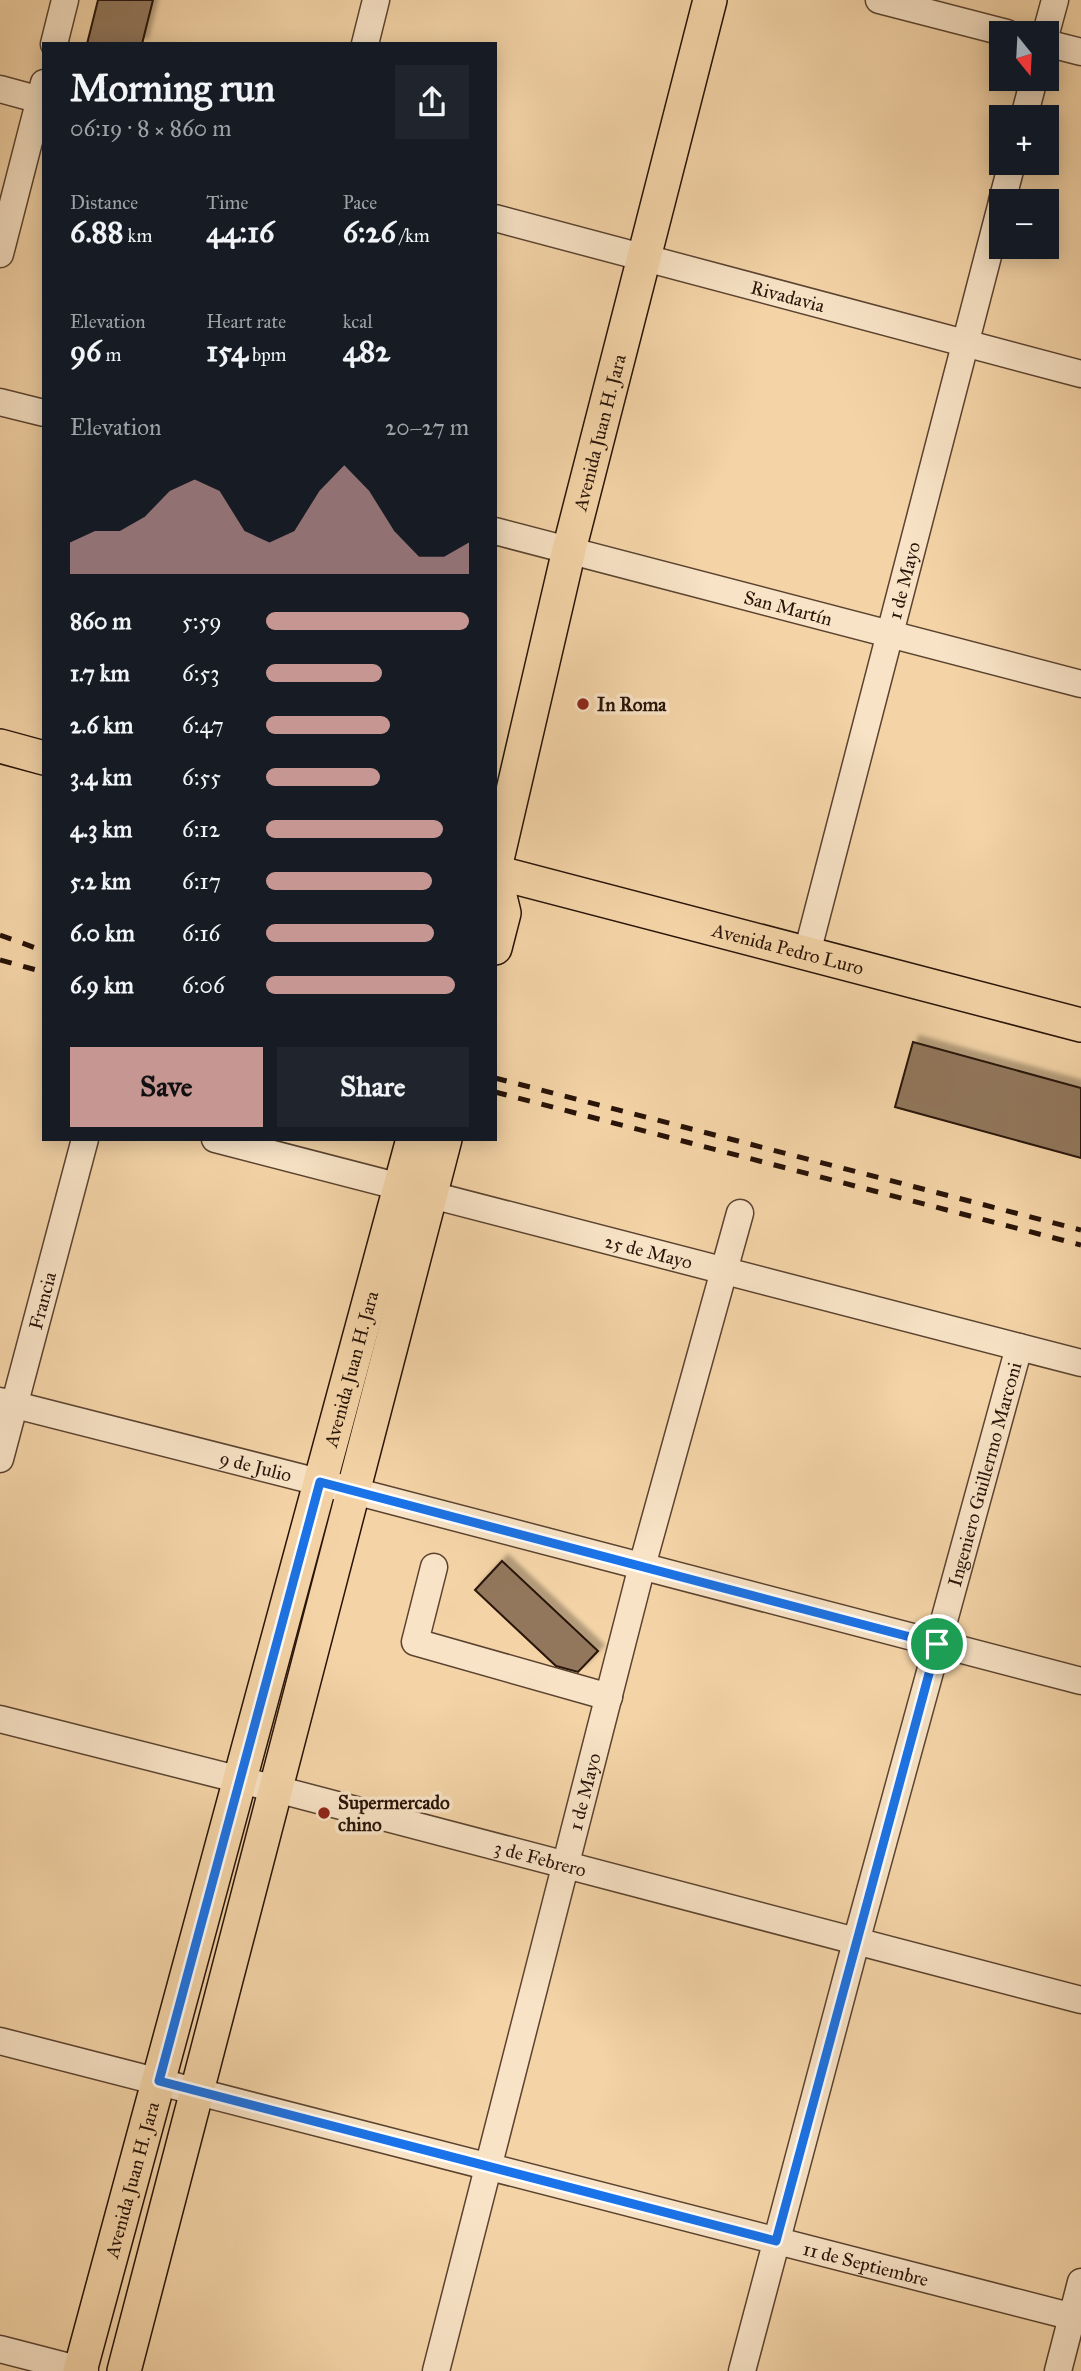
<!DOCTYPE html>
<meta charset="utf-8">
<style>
:root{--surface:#171b24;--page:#20242c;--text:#f1f3f6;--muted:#9ea1a6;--accent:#c59692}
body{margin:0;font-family:"IM FELL Great Primer",serif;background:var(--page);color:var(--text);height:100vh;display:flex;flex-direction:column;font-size:26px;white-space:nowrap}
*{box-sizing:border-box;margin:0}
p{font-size:23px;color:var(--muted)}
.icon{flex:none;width:38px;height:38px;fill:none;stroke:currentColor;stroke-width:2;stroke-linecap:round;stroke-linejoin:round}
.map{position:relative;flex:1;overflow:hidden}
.side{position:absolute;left:42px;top:42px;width:455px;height:1099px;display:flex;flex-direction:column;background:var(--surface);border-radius:0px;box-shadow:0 4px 18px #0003}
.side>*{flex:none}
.needle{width:46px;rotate:162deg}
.tools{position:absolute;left:989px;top:21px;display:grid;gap:14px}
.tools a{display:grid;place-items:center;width:70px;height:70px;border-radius:0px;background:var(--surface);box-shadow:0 4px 18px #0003;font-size:35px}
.pin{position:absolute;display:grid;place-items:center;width:60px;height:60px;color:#fff;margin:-30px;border:4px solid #fff;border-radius:50%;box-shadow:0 2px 7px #0007}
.round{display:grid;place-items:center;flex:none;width:74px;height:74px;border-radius:0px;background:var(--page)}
.head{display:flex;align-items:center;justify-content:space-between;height:119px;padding:0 28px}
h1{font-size:38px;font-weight:700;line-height:52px}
.stats{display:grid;grid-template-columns:repeat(3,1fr);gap:10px;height:119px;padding:7px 28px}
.stats div{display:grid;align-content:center}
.stats b{font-size:30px;font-weight:700}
.stats small{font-size:19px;font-weight:400}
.stats p{font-size:19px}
.chart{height:196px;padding:14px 28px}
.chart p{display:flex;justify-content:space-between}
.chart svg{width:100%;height:126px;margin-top:7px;fill:var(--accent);opacity:.7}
.button{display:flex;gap:14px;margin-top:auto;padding:14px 28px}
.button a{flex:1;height:80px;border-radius:0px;background:var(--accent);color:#111;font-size:28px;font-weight:700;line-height:80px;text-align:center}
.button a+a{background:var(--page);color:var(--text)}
ul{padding:0 28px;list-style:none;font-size:23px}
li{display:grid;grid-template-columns:112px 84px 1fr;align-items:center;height:52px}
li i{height:18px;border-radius:9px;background:var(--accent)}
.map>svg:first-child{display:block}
.building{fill:#92775b;stroke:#281308;stroke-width:2;filter:url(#shadow)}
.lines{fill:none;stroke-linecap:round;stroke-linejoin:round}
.minor-casing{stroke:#5b4330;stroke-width:29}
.major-casing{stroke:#281308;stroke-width:36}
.minor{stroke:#f8e3c6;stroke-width:26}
.major{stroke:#f4d4a7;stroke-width:33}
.rail{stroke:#281308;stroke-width:5;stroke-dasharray:12 12;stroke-linecap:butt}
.route-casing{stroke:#fff;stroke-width:14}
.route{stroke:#1a73e8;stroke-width:9}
.poi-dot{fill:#8f2418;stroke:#f8e3c6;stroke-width:2.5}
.labels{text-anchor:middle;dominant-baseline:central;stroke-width:7;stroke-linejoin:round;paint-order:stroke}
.street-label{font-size:19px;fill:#281308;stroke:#f8e3c6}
.poi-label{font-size:19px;font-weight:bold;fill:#281308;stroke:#f8e3c6;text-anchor:start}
</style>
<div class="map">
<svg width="1081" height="2371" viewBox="0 0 1081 2371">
<defs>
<filter id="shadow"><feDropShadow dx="6" dy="-6" stdDeviation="2" flood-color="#0004"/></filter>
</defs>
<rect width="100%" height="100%" fill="#f4d4a7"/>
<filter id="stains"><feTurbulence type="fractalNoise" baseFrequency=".00286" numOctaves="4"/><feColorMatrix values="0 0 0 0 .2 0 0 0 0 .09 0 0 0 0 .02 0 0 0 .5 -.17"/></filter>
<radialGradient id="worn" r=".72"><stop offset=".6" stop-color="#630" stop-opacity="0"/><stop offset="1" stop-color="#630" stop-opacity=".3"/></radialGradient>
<path class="building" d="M 98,0 L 153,0 L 142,44 L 87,44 Z
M 913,1042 L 1081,1088 L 1081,1158 L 895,1107 Z
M 502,1561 L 598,1651 L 578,1672 L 556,1666 L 475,1590 Z"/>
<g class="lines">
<g class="minor-casing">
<g id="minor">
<path d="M 879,0 L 1007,33"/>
<path d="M 1046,33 L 1055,0"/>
<path d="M 1046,43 L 1081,52"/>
<path d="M 54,44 L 65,0"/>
<path d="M 365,44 L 376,0"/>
<path d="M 0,89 L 44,101"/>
<path d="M 1024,117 L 1034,79"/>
<path d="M 1002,201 L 1012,163"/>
<path id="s1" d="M 495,218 L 1081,374"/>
<path d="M 0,254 L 44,83"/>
<path d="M 0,402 L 44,413"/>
<path id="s2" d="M 495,531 L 1081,684"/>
<path id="s3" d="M 807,953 L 1001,206"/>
<path id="s4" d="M 215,1139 L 1081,1363"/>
<path id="s5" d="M 0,1401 L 354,1491 L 1081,1681"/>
<path id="s6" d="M 0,1459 L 85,1139"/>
<path d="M 434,1567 L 415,1642 L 609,1697"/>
<path id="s7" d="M 0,1719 L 276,1789 L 1081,2000"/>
<path id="s8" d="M 0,2041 L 1081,2319"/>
<path d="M 0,2349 L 85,2371"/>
<path id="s9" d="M 436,2371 L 642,1566 L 740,1213"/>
<path id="s10" d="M 742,2371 L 856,1942 L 1019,1347"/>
<path d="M 1058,2371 L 1081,2282"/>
</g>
</g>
<g class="major-casing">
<g id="major">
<path d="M 0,746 L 44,758"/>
<path id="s11" d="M 495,868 L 569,550 L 710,0"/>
<path id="s12" d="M 495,872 L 1081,1025"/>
<path d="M 495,876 L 504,913 L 495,948"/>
<path id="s13" d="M 80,2371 L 413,1139"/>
<path d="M 124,2371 L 445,1139"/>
</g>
</g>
<use href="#minor" class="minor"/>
<use href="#major" class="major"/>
<path class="rail" d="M 0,935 L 44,951
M 0,960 L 44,972
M 495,1078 L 1081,1230
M 495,1092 L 1081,1245"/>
</g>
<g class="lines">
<g class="route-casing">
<path id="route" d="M 320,1482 L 937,1644 L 776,2241 L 159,2081 Z"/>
</g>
<use href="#route" class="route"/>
</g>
<g class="poi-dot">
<circle cx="583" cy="704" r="7"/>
<circle cx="324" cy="1813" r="7"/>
</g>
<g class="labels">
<g class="street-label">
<text stroke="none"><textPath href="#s1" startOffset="303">Rivadavia</textPath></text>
<text stroke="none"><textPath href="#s11" startOffset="448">Avenida Juan H. Jara</textPath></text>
<text stroke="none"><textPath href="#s3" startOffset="385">1 de Mayo</textPath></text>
<text stroke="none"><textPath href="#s2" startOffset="303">San Martín</textPath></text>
<text stroke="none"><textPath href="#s12" startOffset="303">Avenida Pedro Luro</textPath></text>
<text stroke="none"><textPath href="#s4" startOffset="448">25 de Mayo</textPath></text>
<text stroke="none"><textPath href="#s6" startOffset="164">Francia</textPath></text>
<text stroke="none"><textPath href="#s13" startOffset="1038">Avenida Juan H. Jara</textPath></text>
<text stroke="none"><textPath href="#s5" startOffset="264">9 de Julio</textPath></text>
<text stroke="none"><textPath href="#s10" startOffset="929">Ingeniero Guillermo Marconi</textPath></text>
<text stroke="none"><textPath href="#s9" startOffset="598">1 de Mayo</textPath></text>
<text stroke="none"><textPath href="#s7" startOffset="558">3 de Febrero</textPath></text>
<text stroke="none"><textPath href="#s13" startOffset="198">Avenida Juan H. Jara</textPath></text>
<text stroke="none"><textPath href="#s8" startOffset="894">11 de Septiembre</textPath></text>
</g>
<g class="poi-label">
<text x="597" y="704">In Roma</text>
<text x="338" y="1802">Supermercado<tspan x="338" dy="22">chino</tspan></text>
</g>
</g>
<rect width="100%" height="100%" filter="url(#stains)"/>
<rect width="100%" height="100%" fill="url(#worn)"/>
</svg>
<div class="tools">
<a><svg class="needle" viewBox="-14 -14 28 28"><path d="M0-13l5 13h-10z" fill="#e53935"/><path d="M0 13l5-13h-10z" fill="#9ea1a6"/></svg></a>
<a>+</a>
<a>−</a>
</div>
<div class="pin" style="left:937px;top:1644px;background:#1e9e55"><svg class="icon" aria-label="arrive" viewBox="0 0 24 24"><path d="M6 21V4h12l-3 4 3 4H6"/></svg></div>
<section class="side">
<div class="head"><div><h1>Morning run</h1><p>06:19 · 8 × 860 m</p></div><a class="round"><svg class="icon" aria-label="share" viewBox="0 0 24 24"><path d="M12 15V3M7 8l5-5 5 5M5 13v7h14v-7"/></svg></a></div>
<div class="stats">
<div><p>Distance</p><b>6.88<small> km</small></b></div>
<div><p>Time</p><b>44:16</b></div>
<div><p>Pace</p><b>6:26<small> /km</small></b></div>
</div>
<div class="stats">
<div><p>Elevation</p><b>96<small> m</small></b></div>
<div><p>Heart rate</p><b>154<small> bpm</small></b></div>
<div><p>kcal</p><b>482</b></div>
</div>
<div class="chart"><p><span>Elevation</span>20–27 m</p>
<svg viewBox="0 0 160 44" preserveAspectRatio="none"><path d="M0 44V33L10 29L20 29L30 24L40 15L50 11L60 15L70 29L80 33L90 29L100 15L110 6L120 15L130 29L140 38L150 38L160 33V44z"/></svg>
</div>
<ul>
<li><b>860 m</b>5:59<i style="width:100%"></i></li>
<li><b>1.7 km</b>6:53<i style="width:57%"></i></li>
<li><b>2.6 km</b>6:47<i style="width:61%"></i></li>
<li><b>3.4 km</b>6:55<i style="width:56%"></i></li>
<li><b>4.3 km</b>6:12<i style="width:87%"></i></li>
<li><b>5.2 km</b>6:17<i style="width:82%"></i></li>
<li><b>6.0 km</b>6:16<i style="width:83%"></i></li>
<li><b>6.9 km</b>6:06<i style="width:93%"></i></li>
</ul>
<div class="button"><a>Save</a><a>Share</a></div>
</section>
</div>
